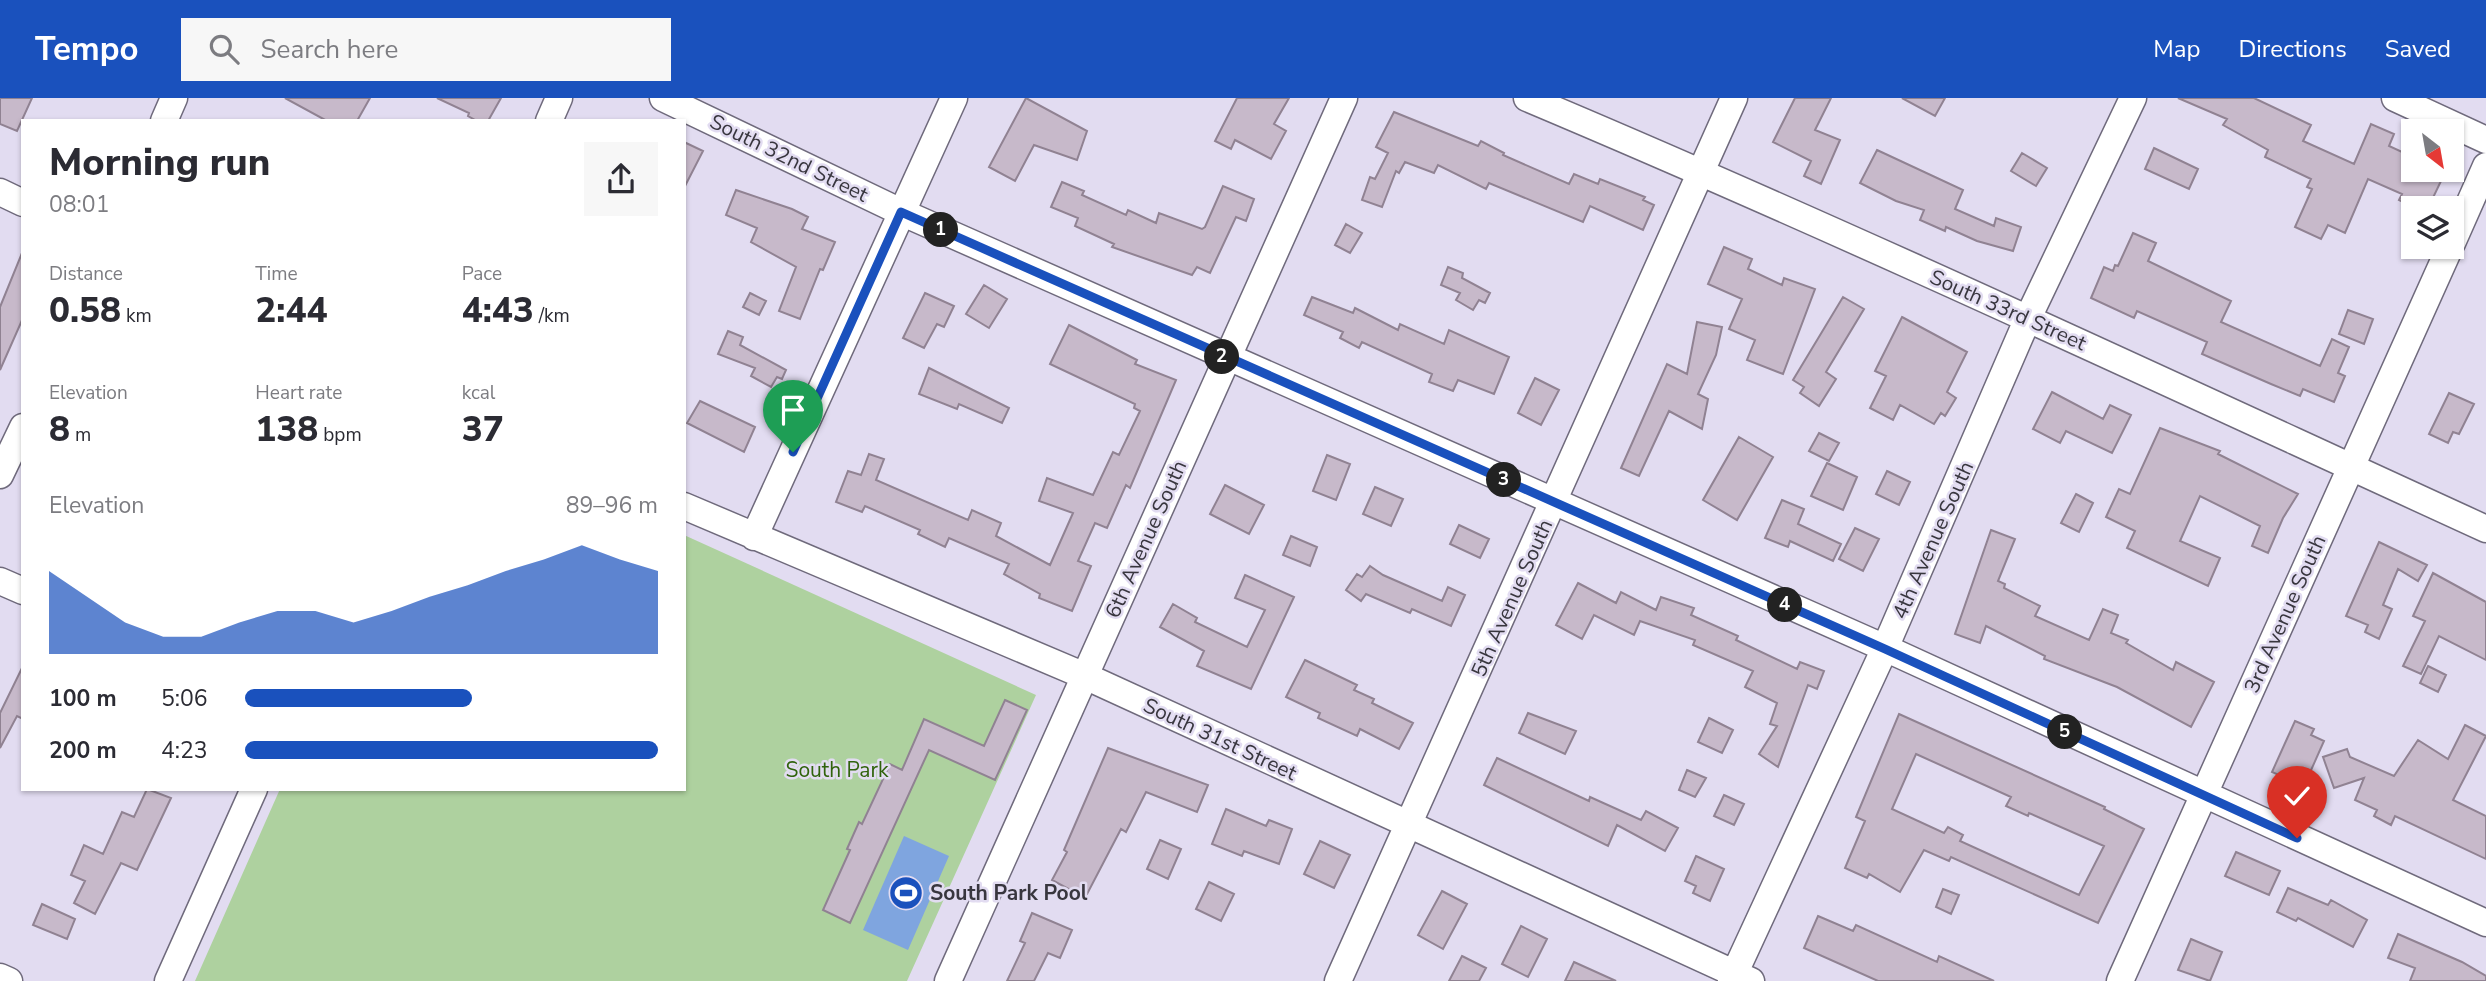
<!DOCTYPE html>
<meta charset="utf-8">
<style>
:root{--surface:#fff;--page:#f7f7f7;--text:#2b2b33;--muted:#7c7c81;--accent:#1a51bd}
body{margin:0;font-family:"Nunito Sans",sans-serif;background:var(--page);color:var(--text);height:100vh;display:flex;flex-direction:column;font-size:26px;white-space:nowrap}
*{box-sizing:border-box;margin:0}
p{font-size:23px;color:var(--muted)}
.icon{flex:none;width:38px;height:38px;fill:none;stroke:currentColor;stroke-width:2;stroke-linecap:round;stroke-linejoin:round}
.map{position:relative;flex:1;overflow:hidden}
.drawer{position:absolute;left:21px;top:21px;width:665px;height:672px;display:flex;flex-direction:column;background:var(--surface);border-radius:0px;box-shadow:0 2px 5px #0004}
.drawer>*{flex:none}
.needle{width:46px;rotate:149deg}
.fabs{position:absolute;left:2401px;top:21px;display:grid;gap:14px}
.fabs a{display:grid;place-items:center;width:63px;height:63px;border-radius:0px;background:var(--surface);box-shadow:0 2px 5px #0004;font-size:35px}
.pin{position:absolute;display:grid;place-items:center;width:60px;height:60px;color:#fff;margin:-72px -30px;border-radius:50% 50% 50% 0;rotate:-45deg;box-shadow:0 0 7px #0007}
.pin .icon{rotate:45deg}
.km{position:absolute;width:35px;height:35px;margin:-18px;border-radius:50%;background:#222;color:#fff;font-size:19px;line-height:35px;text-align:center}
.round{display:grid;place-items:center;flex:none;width:74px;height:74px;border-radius:0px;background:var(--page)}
.summary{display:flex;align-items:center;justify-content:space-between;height:119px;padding:0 28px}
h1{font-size:38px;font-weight:800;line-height:52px}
.figures{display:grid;grid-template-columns:repeat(3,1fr);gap:10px;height:119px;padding:7px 28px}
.figures div{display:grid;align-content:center}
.figures b{font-size:35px;font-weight:800}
.figures small{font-size:19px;font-weight:400}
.figures p{font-size:19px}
.chart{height:196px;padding:14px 28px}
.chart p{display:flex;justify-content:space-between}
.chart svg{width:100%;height:126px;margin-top:7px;fill:var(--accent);opacity:.7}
ul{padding:0 28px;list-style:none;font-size:23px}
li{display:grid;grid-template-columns:112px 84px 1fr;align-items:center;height:52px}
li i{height:18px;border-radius:9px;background:var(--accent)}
header{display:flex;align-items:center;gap:42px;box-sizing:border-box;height:98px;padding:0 35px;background:var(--accent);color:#fff}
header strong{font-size:33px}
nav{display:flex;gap:38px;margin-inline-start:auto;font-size:24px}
.search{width:490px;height:63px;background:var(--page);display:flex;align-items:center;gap:18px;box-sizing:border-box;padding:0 24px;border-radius:0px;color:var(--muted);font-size:26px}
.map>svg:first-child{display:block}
.green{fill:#aed19f}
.water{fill:#7fa5df}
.building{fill:#c7b9ca;stroke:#908292;stroke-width:2;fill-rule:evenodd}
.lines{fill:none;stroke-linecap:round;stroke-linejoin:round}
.minor-casing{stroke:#6f6a7c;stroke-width:29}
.minor{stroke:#fff;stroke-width:26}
.route-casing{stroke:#fff;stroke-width:14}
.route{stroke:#1a51bd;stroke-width:9}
.labels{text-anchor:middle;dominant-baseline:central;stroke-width:5;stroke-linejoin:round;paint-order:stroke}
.street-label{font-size:21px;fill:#38363e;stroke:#e2dcf1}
.park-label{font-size:21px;fill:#30630c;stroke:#e2dcf1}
.poi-label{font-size:21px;font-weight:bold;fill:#38363e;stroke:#e2dcf1;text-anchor:start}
</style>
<header>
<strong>Tempo</strong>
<div class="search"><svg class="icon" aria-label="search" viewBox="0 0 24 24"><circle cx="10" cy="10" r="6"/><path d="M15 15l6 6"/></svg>Search here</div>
<nav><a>Map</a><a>Directions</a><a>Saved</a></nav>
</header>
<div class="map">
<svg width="2486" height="883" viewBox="0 0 2486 883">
<rect width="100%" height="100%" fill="#e2dcf1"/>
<path class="green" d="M 684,437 L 1036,597 L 907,883 L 195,883 L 280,691 L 684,691 Z"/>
<path class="water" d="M 904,738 L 949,758 L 908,852 L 863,832 Z"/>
<path class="building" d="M 0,0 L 32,0 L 17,33 L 0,26 Z
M 285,0 L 370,0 L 357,23 L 327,23 Z
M 437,0 L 501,0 L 488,23 L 477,23 L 468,18 L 469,15 Z
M 1026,0 L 1087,33 L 1077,62 L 1034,47 L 1015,83 L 989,69 Z
M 1237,0 L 1289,0 L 1274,26 L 1286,33 L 1271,61 L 1235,42 L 1231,51 L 1215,43 Z
M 1795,0 L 1831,0 L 1815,32 L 1840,42 L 1821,86 L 1804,78 L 1811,63 L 1773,44 Z
M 1902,0 L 1945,0 L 1935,18 Z
M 2178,0 L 2254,0 L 2311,27 L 2303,43 L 2354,66 L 2371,26 L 2394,36 L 2389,48 L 2413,59 L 2409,68 L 2413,72 L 2441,83 L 2430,106 L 2423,103 L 2420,110 L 2416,110 L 2399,102 L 2402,96 L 2368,81 L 2345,135 L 2328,127 L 2321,141 L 2295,129 L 2312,91 L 2307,89 L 2311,81 L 2265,59 L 2268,52 L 2223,27 L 2227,21 Z
M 1394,14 L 1478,48 L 1481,43 L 1504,55 L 1503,57 L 1569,86 L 1574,76 L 1598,86 L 1600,81 L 1645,99 L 1643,102 L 1654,107 L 1643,132 L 1590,108 L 1583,124 L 1489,85 L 1486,91 L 1438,67 L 1434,75 L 1405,64 L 1399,75 L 1396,73 L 1382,109 L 1362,102 L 1370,79 L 1375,81 L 1388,55 L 1376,49 Z
M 684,44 L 703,53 L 684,90 Z
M 2154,50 L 2198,71 L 2189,91 L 2145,71 Z
M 1877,52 L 1963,92 L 1955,111 L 1994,128 L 1996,120 L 2021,129 L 2013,153 L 1977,143 L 1946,129 L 1945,133 L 1920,122 L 1924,112 L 1896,103 L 1860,85 Z
M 2022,55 L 2047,70 L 2036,88 L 2011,73 Z
M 1062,84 L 1084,93 L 1082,97 L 1126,117 L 1128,112 L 1156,125 L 1159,115 L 1202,131 L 1205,129 L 1223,88 L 1254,101 L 1246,123 L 1236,119 L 1210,175 L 1197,169 L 1192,177 L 1112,149 L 1114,146 L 1075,128 L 1078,120 L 1051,109 Z
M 736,92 L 792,111 L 808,119 L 802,131 L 835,144 L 823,172 L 820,171 L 800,221 L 779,213 L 796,169 L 751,144 L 757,130 L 726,117 Z
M 1346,126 L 1362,135 L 1350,155 L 1335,147 Z
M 2133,135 L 2156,145 L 2148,163 L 2231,203 L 2221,224 L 2320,268 L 2332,241 L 2349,249 L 2338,275 L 2345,278 L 2334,304 L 2303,291 L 2300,298 L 2271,286 L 2202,256 L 2207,244 L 2137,213 L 2134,220 L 2091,200 L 2104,169 L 2113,173 L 2115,167 L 2118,168 Z
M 1724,149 L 1752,161 L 1748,171 L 1782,187 L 1784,180 L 1815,191 L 1783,276 L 1747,262 L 1755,242 L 1729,231 L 1742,201 L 1708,186 Z
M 22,155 L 23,220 L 0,272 L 0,209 Z
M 1448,169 L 1463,175 L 1462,180 L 1490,195 L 1485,205 L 1479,202 L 1473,212 L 1456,202 L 1460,195 L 1441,187 Z
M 984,187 L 1007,201 L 989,230 L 966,216 Z
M 750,195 L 766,203 L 759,217 L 743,209 Z
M 925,195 L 954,208 L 944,229 L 937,226 L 924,250 L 903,240 Z
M 1312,199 L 1353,215 L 1355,210 L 1398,232 L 1400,226 L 1444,246 L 1449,232 L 1509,259 L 1494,296 L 1458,282 L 1453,293 L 1429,284 L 1432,276 L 1362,244 L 1359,250 L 1340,240 L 1343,234 L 1304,217 Z
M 1843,199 L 1864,211 L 1826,274 L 1836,281 L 1819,308 L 1800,295 L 1804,289 L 1793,282 Z
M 2348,212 L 2373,221 L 2364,246 L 2339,236 Z
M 1902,219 L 1967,254 L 1947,294 L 1956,300 L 1945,318 L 1941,315 L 1934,326 L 1900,307 L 1893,322 L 1870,310 L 1886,278 L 1875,273 Z
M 1697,224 L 1722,229 L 1716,257 L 1698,296 L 1708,301 L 1702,331 L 1669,313 L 1639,378 L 1621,370 L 1667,266 L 1687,276 Z
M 1069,227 L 1137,262 L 1135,266 L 1176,282 L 1130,390 L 1126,387 L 1107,430 L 1095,425 L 1078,463 L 1091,468 L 1072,513 L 1039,500 L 1040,496 L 1004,476 L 1009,466 L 949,440 L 945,449 L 918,436 L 920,432 L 865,408 L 862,414 L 836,404 L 848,373 L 861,377 L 869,356 L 884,361 L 876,382 L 968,422 L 972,412 L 1001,425 L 996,438 L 1050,467 L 1073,415 L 1039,403 L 1047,380 L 1093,397 L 1113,354 L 1119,357 L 1140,313 L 1134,310 L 1135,306 L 1050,266 Z
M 728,233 L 743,239 L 740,247 L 786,272 L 782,281 L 777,279 L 771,289 L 751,278 L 755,270 L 718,256 Z
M 929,270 L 1009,310 L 1002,325 L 959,306 L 957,311 L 919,296 Z
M 1535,280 L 1559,292 L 1541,327 L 1518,315 Z
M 2052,294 L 2103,321 L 2110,307 L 2131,317 L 2112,355 L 2066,333 L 2060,345 L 2033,331 Z
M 2449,295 L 2474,306 L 2459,336 L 2453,334 L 2448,345 L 2429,336 Z
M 700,303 L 755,329 L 744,354 L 687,325 Z
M 2160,330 L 2220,353 L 2218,356 L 2298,396 L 2283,420 L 2268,455 L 2252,448 L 2260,428 L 2200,398 L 2180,443 L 2220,460 L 2208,488 L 2127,450 L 2135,433 L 2106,419 L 2119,391 L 2130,396 Z
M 1819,335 L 1839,345 L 1829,363 L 1809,353 Z
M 1739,339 L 1773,359 L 1737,422 L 1703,402 Z
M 1327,357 L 1350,366 L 1336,402 L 1313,393 Z
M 1827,365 L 1857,379 L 1843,412 L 1811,398 Z
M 1887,373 L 1910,384 L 1899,407 L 1876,396 Z
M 1225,387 L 1264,407 L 1249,436 L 1210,416 Z
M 1375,389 L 1403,401 L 1391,428 L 1363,416 Z
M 2076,396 L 2093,405 L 2079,434 L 2061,425 Z
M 1782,402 L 1804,411 L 1798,426 L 1841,446 L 1833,463 L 1790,443 L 1788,449 L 1765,440 Z
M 1459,427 L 1489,441 L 1480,460 L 1450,446 Z
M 1855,430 L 1879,441 L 1863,473 L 1839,461 Z
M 1991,432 L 2015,441 L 1998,483 L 2005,486 L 2004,490 L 2040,508 L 2035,518 L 2089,542 L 2103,511 L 2118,517 L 2111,535 L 2128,542 L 2126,545 L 2173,572 L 2176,564 L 2214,584 L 2191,629 L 2117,589 L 2044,561 L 2045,558 L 1986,528 L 1980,545 L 1955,536 Z
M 1291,438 L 1317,449 L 1310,468 L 1283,457 Z
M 2379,444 L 2427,467 L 2418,483 L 2398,471 L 2383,507 L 2392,511 L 2379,541 L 2365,534 L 2368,527 L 2346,518 Z
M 1370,468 L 1383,477 L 1442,503 L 1448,489 L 1465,497 L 1451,528 L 1412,511 L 1410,515 L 1366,496 L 1361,503 L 1346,492 L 1357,476 L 1362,479 Z
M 2433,475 L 2486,504 L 2486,562 L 2439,538 L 2421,576 L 2403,568 L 2425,523 L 2413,518 Z
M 1245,477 L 1294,499 L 1251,591 L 1197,568 L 1204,553 L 1160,529 L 1173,506 L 1197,520 L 1195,524 L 1247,549 L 1265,512 L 1235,500 Z
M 1578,485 L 1616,505 L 1621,494 L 1656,512 L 1661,499 L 1694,510 L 1691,517 L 1738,538 L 1736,542 L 1797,571 L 1800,564 L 1824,573 L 1817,591 L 1808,587 L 1778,669 L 1759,656 L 1777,628 L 1770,626 L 1777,605 L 1745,589 L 1753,573 L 1693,547 L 1695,542 L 1640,523 L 1634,537 L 1594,517 L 1582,541 L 1556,527 Z
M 1305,562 L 1357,587 L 1354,592 L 1374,601 L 1372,605 L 1413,625 L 1399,651 L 1360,631 L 1357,638 L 1318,620 L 1320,615 L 1286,599 Z
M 23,568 L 23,621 L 17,618 L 0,650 L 0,615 Z
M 2428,568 L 2446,577 L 2438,594 L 2420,585 Z
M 1005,602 L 1027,612 L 995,682 L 929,652 L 850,825 L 823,812 L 850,752 L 847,751 L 859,724 L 862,726 L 890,666 L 902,672 L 924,621 L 984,648 Z
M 1528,615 L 1576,633 L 1565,656 L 1519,635 Z
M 1899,616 L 2105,709 L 2104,711 L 2144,731 L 2098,825 L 1951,759 L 1949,763 L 1924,752 L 1900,794 L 1869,776 L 1867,780 L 1845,770 L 1865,723 L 1856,719 ZM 1916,656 L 2011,699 L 2006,708 L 2028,718 L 2029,715 L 2104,748 L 2079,797 L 1960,743 L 1963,737 L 1948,729 L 1944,735 L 1892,711 Z
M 1709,620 L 1733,632 L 1722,655 L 1698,644 Z
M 2295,623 L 2314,631 L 2311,637 L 2324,643 L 2304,688 L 2272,674 Z
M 2465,627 L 2486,638 L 2453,702 L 2486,718 L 2486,761 L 2395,718 L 2391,727 L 2374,718 L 2377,712 L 2355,702 L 2364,680 L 2334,690 L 2323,659 L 2347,651 L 2350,659 L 2394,678 L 2418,642 L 2448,661 Z
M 1108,650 L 1208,687 L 1197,714 L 1146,694 L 1126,734 L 1121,731 L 1085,800 L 1052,782 L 1067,754 L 1064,752 Z
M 1497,660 L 1589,703 L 1590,699 L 1641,722 L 1646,713 L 1678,730 L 1665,753 L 1617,727 L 1608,748 L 1484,687 Z
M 1687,672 L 1706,680 L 1695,699 L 1679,692 Z
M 147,691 L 171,700 L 137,772 L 121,765 L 95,816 L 74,805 L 85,783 L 71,777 L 84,747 L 103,756 L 122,714 L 134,719 Z
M 1724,697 L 1744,706 L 1734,727 L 1714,718 Z
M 1226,711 L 1266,728 L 1269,722 L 1292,731 L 1279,766 L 1244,753 L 1242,758 L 1212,746 Z
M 1160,742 L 1181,751 L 1168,781 L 1147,771 Z
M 1320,743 L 1350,757 L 1334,790 L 1304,776 Z
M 2236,754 L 2280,773 L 2269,797 L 2225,778 Z
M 1696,758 L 1724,771 L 1710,803 L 1693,795 L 1696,788 L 1685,783 Z
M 1209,784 L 1234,796 L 1221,823 L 1196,811 Z
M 2288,790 L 2328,807 L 2331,802 L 2367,822 L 2353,849 L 2298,820 L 2296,823 L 2277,814 Z
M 1943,791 L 1959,797 L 1951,816 L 1936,809 Z
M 1442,793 L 1467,806 L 1443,851 L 1418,837 Z
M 42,806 L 75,821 L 67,841 L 33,827 Z
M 1032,815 L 1072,832 L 1060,860 L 1048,855 L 1034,883 L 1007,883 L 1025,845 L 1020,843 Z
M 1818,818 L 1853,833 L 1856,827 L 1937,864 L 1939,858 L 1994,883 L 1878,883 L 1804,850 Z
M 1521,828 L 1547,841 L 1528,879 L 1502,866 Z
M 2398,836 L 2462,864 L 2486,878 L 2486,883 L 2410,883 L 2415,870 L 2388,860 Z
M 2191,841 L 2222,854 L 2210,883 L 2178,872 Z
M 1462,858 L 1486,870 L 1479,883 L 1449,883 Z
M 1574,864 L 1616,883 L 1565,883 Z"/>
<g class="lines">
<g class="minor-casing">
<path id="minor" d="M 663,0 L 901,114 L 1885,550 L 2486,825
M 1527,0 C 1850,136 2167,285 2486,431
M 2395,0 L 2486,42
M 164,23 L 174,0
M 549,23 L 559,0
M 0,94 L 23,105
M 2452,145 L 2486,68
M 0,377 L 23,329
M 684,408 L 1085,578 L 1751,883
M 754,439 L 954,0
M 0,483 L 23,493
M 0,879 L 9,883
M 168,883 L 254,691
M 948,883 L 1344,0
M 1338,883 L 1734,0
M 1731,883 L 1885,550 L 2028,220 L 2133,0
M 2120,883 L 2450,149"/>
</g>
<use href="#minor" class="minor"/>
</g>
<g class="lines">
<g class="route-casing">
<path id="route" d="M 793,354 L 901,114 L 1885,551 L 2297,740"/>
</g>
<use href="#route" class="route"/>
</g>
<defs>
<g id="stadium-disc" transform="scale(1.75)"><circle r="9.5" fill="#1a51bd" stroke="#e2dcf1"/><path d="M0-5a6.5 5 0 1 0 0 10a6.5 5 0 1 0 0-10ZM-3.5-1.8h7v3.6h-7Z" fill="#fff"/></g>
</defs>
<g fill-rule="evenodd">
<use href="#stadium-disc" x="906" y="795"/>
</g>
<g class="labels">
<g class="street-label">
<text transform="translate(789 60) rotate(26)">South 32nd Street</text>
<text transform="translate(2008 212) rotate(24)">South 33rd Street</text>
<text transform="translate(1146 441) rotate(-66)">6th Avenue South</text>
<text transform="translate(1933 442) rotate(-66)">4th Avenue South</text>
<text transform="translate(1512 500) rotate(-66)">5th Avenue South</text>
<text transform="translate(2285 516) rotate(-66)">3rd Avenue South</text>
<text transform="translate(1220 641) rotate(25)">South 31st Street</text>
</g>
<g class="park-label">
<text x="837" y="672">South Park</text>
</g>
<g class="poi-label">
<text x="930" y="795">South Park Pool</text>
</g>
</g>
</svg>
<div class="fabs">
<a><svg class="needle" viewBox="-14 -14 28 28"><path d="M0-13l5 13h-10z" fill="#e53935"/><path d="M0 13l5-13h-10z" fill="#7c7c81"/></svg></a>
<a><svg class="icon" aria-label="layers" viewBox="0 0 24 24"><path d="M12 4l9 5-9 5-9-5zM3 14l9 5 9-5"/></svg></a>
</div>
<div class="pin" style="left:793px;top:354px;background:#1e9e55"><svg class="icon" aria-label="arrive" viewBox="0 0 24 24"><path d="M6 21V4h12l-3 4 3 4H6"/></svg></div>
<div class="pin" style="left:2297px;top:740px;background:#d93025"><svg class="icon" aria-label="check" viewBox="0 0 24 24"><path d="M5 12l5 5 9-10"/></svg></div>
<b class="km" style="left:941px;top:132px">1</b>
<b class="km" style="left:1222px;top:259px">2</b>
<b class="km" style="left:1504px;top:382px">3</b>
<b class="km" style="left:1785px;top:507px">4</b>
<b class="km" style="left:2065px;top:634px">5</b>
<section class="drawer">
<div class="summary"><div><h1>Morning run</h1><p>08:01</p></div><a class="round"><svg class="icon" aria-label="share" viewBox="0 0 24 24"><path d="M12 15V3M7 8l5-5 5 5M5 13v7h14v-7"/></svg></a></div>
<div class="figures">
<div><p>Distance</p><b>0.58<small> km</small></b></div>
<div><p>Time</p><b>2:44</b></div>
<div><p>Pace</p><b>4:43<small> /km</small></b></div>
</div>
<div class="figures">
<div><p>Elevation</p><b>8<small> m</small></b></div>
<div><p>Heart rate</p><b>138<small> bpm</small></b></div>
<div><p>kcal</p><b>37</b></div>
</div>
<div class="chart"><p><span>Elevation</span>89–96 m</p>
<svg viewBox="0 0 160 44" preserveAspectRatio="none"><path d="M0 44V15L10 24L20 33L30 38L40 38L50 33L60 29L70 29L80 33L90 29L100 24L110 20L120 15L130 11L140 6L150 11L160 15V44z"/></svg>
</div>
<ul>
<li><b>100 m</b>5:06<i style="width:55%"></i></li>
<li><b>200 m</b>4:23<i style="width:100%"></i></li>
</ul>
</section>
</div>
